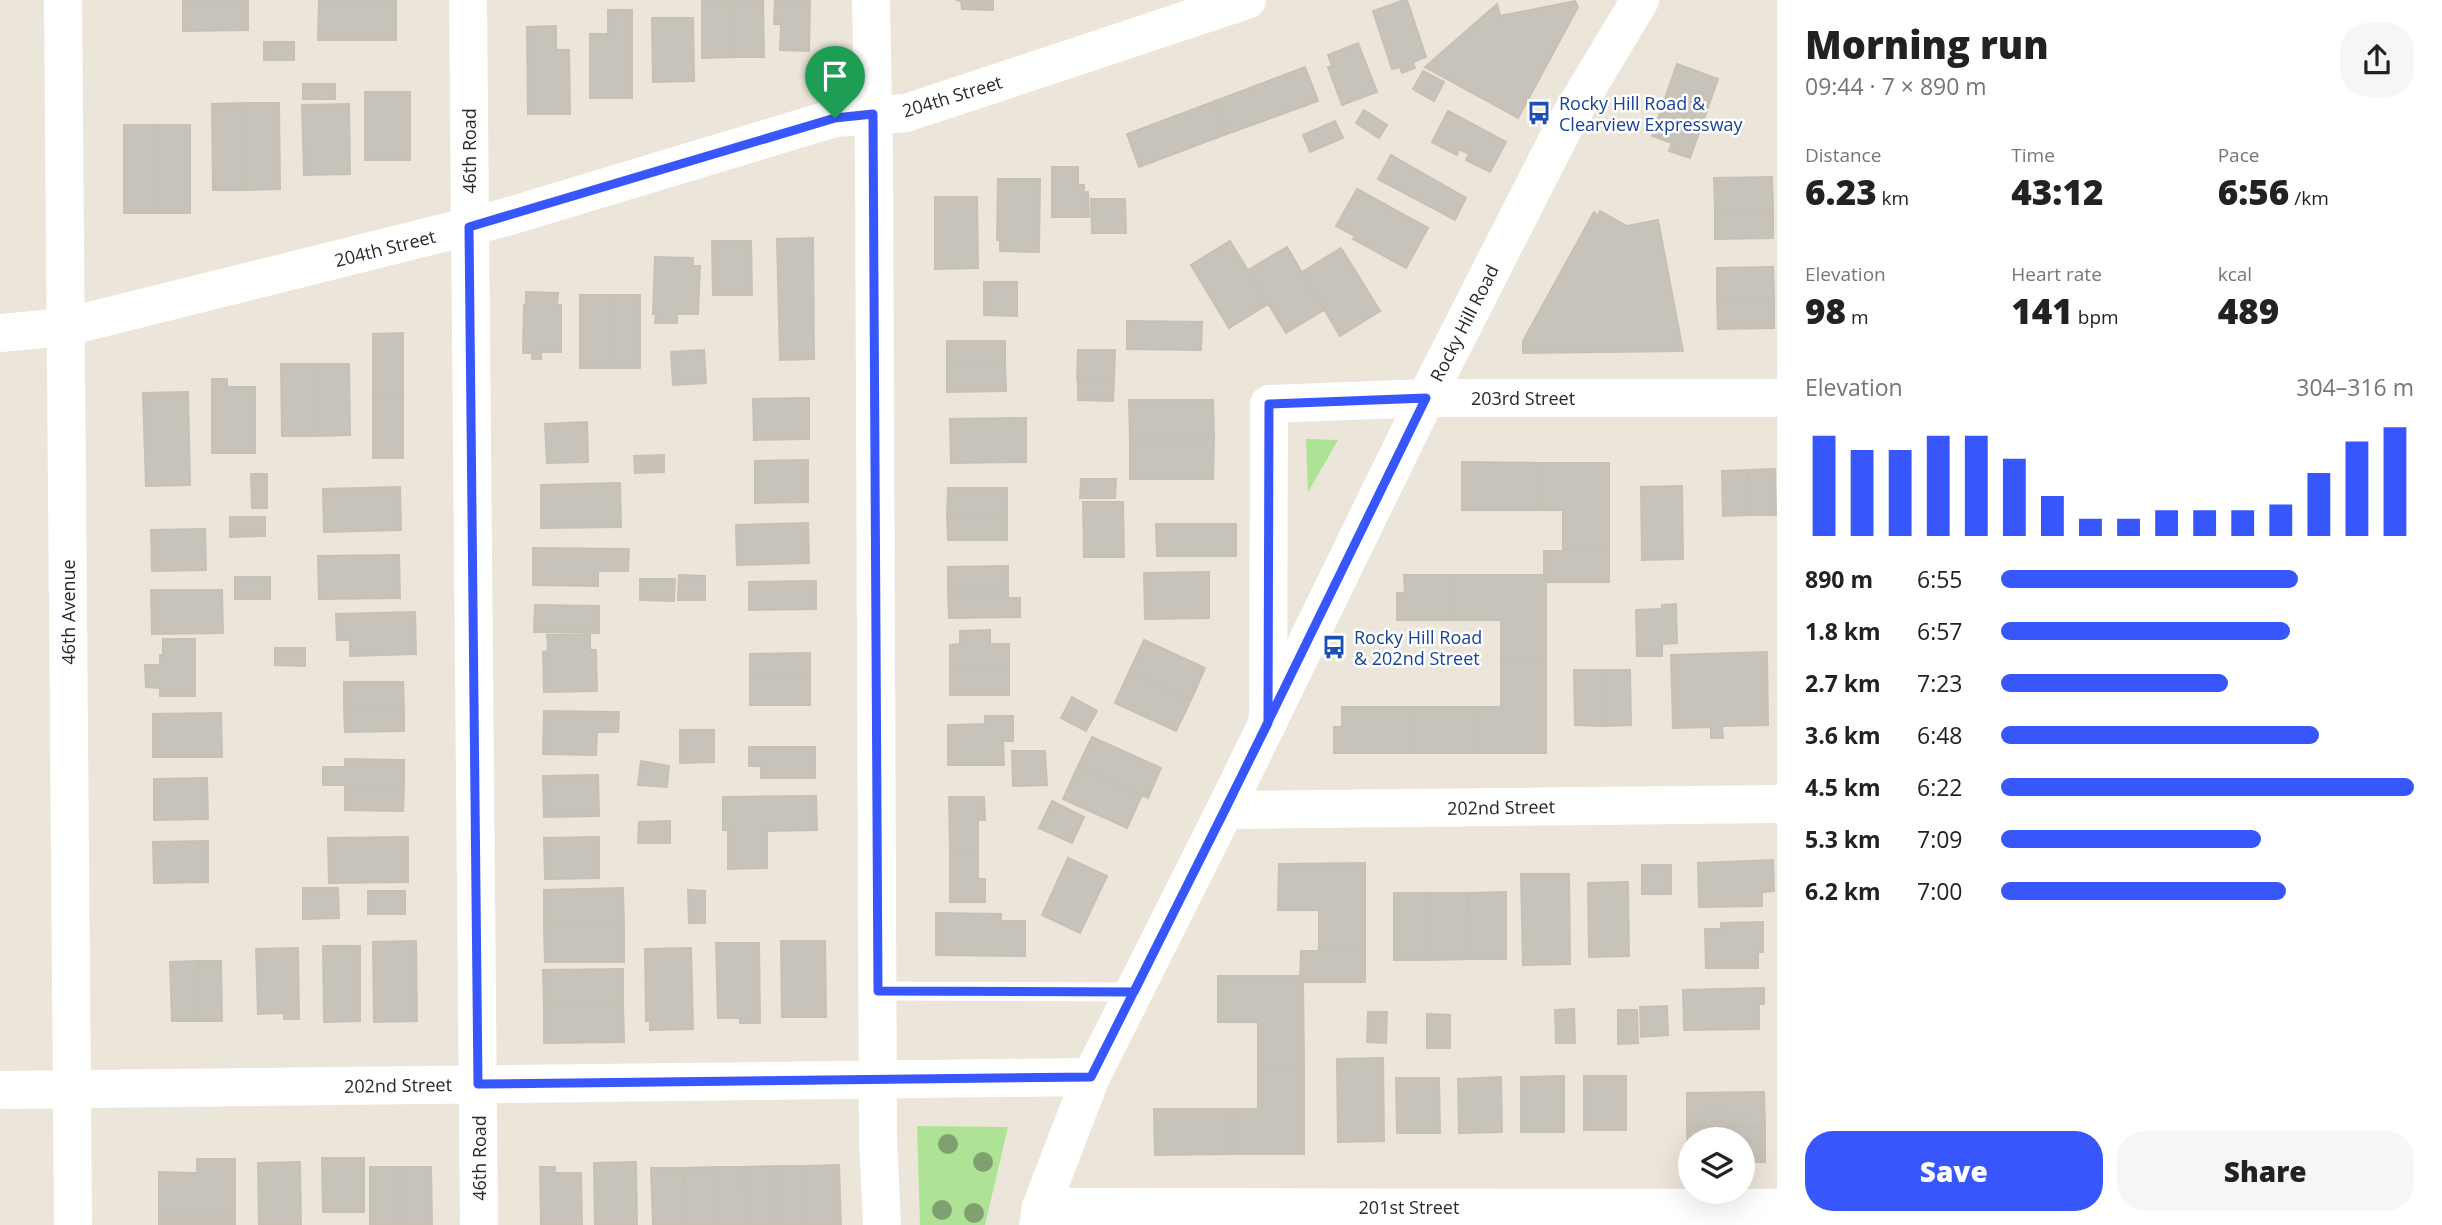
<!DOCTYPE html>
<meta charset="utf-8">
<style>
:root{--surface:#fff;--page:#f6f6f6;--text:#222;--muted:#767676;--accent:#3757fc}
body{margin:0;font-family:"Open Sans",sans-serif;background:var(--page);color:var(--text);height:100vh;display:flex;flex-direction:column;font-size:26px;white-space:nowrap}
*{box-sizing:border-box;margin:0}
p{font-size:23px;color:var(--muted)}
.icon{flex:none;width:38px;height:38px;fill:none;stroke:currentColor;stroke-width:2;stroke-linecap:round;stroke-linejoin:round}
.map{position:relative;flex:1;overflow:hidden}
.side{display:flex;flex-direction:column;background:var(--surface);width:665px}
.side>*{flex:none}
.fabs{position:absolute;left:1678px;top:1127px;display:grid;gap:14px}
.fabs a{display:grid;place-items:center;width:77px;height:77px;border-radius:50%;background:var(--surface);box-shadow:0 7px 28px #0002;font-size:35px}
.pin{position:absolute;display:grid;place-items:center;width:60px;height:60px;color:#fff;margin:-72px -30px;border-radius:50% 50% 50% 0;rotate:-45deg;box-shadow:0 0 7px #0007}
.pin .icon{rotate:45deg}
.round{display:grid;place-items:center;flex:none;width:74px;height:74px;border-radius:28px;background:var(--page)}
.head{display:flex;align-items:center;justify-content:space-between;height:119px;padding:0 28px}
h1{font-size:38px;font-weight:800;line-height:52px}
.figures{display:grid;grid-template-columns:repeat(3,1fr);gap:10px;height:119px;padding:7px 28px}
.figures div{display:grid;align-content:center}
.figures b{font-size:35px;font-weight:800}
.figures small{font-size:19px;font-weight:400}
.figures p{font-size:19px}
.chart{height:196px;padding:14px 28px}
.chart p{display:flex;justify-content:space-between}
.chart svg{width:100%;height:126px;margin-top:7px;stroke:var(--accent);stroke-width:6}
.button{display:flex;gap:14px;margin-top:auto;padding:14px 28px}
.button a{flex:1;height:80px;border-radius:28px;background:var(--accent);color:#fff;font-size:28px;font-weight:800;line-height:80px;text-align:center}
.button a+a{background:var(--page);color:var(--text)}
ul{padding:0 28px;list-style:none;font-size:23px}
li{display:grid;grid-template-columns:112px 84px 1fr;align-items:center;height:52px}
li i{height:18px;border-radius:9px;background:var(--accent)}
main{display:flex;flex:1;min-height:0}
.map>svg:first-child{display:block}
.green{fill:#aee396}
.building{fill:#c7c2ba;stroke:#c7c1b4;stroke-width:2}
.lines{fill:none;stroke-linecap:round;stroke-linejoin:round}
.service{stroke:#fff;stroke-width:19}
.minor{stroke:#fff;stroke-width:38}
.tertiary{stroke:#fff;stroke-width:38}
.tree{fill:#80a06f}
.route-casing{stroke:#fff;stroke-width:14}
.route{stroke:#3757fc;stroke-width:9}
.labels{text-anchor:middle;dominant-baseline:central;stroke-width:5;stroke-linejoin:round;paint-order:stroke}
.street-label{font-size:18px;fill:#292929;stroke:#fff}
.transit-label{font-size:18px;fill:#164399;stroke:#fff;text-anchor:start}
</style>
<main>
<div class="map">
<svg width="1777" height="1225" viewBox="0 0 1777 1225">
<rect width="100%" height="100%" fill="#ece5da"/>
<path class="green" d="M 1306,439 L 1338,440 L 1308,492 Z
M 917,1126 L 1008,1127 L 985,1225 L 920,1225 Z"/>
<path class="building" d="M 183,0 L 248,0 L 248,30 L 183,31 Z
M 319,0 L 396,0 L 396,40 L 318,40 Z
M 702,0 L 734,0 L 734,57 L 702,58 Z
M 734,0 L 763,0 L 764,57 L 734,57 Z
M 775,0 L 810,0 L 809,51 L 780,50 L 781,24 L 774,24 Z
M 956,0 L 993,0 L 993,10 L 962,9 L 961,1 Z
M 1404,0 L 1407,0 L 1426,57 L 1413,62 L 1415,68 L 1402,73 L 1400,67 L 1392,69 L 1373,11 Z
M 1575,1 L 1578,7 L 1518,118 L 1425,67 L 1497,4 L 1500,16 Z
M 608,10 L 632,10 L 632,98 L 590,98 L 590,34 L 608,34 Z
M 652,18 L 693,18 L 694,81 L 653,82 Z
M 556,26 L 556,50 L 569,50 L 570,114 L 528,114 L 527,27 Z
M 264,42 L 294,42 L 294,60 L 264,60 Z
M 1358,43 L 1377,92 L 1342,105 L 1328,67 L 1332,66 L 1328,55 Z
M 1677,64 L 1718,79 L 1690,158 L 1669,151 L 1672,143 L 1652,136 Z
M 1305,67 L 1318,101 L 1227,134 L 1215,101 Z
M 1423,71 L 1444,82 L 1434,101 L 1413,89 Z
M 303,84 L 335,84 L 335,99 L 303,99 Z
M 365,92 L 410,92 L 410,160 L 365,160 Z
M 1215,101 L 1227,134 L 1139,167 L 1127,134 Z
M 245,103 L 247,190 L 213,190 L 212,104 Z
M 245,103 L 279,103 L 280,189 L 247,190 Z
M 349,104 L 350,174 L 304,175 L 302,105 Z
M 1364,110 L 1387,125 L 1379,138 L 1356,123 Z
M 1448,111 L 1506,142 L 1490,172 L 1466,160 L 1469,154 L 1459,149 L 1457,155 L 1432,142 Z
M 1335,121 L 1343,138 L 1310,152 L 1303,135 Z
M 124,125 L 156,125 L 156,213 L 124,213 Z
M 156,125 L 190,125 L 190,213 L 156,213 Z
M 1391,155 L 1466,198 L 1455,220 L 1378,179 Z
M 1052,167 L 1078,167 L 1078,185 L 1084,185 L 1084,192 L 1088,192 L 1089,217 L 1052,217 Z
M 1772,177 L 1773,209 L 1715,210 L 1714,178 Z
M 998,179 L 1040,179 L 1039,252 L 1000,251 L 1000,241 L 997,240 Z
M 1357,189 L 1428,228 L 1406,268 L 1353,239 L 1355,236 L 1336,226 Z
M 935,197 L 977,197 L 978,268 L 935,269 Z
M 1091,199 L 1125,199 L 1126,233 L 1092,233 Z
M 1773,209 L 1773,238 L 1715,239 L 1715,210 Z
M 1600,211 L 1627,226 L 1658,220 L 1683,351 L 1523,353 L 1523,341 L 1594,212 L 1598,216 Z
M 813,238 L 814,359 L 780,360 L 777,239 Z
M 712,241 L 751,241 L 752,295 L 713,295 Z
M 1230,241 L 1268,304 L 1229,328 L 1191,265 Z
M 1287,247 L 1324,310 L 1286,333 L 1248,270 Z
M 1341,248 L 1380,311 L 1340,336 L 1302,272 Z
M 655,257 L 693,258 L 693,266 L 700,266 L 698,314 L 677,314 L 677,323 L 655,323 L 656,314 L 653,314 Z
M 1773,267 L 1774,297 L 1717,298 L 1717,268 Z
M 984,282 L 1017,282 L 1017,316 L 984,315 Z
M 526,292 L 558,293 L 557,305 L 561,305 L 561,352 L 541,352 L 541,359 L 532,359 L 532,353 L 523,353 L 524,305 L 526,304 Z
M 580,295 L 610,295 L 610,368 L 580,368 Z
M 610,295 L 640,295 L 640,368 L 610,368 Z
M 1774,297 L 1774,328 L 1718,329 L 1717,298 Z
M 1127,321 L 1202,322 L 1201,350 L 1127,349 Z
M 403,333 L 403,396 L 373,396 L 373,334 Z
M 947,341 L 1005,341 L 1005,364 L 947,365 Z
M 704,350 L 706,383 L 673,385 L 671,352 Z
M 1078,350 L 1115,350 L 1114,381 L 1077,380 Z
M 281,364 L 314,364 L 314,436 L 282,436 Z
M 314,364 L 349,364 L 350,435 L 314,436 Z
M 1005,364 L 1006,391 L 947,392 L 947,365 Z
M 212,379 L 227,379 L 227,387 L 255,387 L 255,453 L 212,453 Z
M 1078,380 L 1114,381 L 1113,401 L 1078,400 Z
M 188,392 L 190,485 L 146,486 L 143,393 Z
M 373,396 L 403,396 L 403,458 L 373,458 Z
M 809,398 L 809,439 L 754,440 L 753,399 Z
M 1129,400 L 1213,400 L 1214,439 L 1130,440 Z
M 1026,418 L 1026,462 L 951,463 L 950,419 Z
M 587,422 L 588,462 L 547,463 L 545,424 Z
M 1214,439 L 1213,479 L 1130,479 L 1130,440 Z
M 664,455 L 664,472 L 635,473 L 634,456 Z
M 808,460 L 808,502 L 755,503 L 755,461 Z
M 1462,462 L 1539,463 L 1539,510 L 1462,510 Z
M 1539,463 L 1609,463 L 1609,550 L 1563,550 L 1563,510 L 1539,510 Z
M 1775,469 L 1776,515 L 1749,515 L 1748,470 Z
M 1748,470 L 1749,515 L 1723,516 L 1722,471 Z
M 251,474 L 267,474 L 267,508 L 252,508 Z
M 1081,479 L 1116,479 L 1115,498 L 1080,498 Z
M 620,483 L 621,527 L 541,528 L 541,485 Z
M 1682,486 L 1683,559 L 1642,560 L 1641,487 Z
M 400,487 L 401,530 L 324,532 L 323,489 Z
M 948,488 L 1007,488 L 1007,514 L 947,514 Z
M 1083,502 L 1123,502 L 1124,557 L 1084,557 Z
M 947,514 L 1007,514 L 1007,540 L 948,540 Z
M 230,517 L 265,517 L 265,536 L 230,537 Z
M 808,523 L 809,563 L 737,565 L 736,525 Z
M 1156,524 L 1236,524 L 1236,556 L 1157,556 Z
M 205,529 L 206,570 L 152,571 L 151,530 Z
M 533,548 L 629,549 L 628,571 L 598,571 L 598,586 L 533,585 Z
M 1609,550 L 1609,582 L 1546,582 L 1546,575 L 1544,575 L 1544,551 Z
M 399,555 L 400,598 L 319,599 L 318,556 Z
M 1008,566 L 1008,591 L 948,592 L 948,567 Z
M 1209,572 L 1209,618 L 1145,619 L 1144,573 Z
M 679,575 L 705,576 L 705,600 L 678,600 Z
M 1404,575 L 1455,575 L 1455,620 L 1397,620 L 1397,593 L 1405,593 Z
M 1455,575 L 1546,575 L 1546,659 L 1501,659 L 1501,620 L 1455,620 Z
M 235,577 L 270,577 L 270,599 L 235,599 Z
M 640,579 L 675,579 L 674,601 L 640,600 Z
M 816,581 L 816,609 L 749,610 L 749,582 Z
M 151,590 L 222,590 L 223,633 L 152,634 Z
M 1008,591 L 1008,598 L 1020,598 L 1020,617 L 949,618 L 948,592 Z
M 1676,604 L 1677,643 L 1662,644 L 1662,656 L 1637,656 L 1636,610 L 1662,609 L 1662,605 Z
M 535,605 L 599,606 L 599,633 L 534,632 Z
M 415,612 L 416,654 L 350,656 L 350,640 L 337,640 L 336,614 Z
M 990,630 L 990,644 L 1009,644 L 1009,669 L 950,670 L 950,645 L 960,644 L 960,631 Z
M 590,634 L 590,650 L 596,650 L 597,691 L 544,692 L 543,652 L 548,651 L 547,635 Z
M 163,639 L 195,639 L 195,696 L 160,696 L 160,688 L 146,687 L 145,665 L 160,665 L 160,655 L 163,655 Z
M 1144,640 L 1205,668 L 1191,700 L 1129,672 Z
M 275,648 L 305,648 L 305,666 L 275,665 Z
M 1767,652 L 1768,725 L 1722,726 L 1723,738 L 1711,738 L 1711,727 L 1673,728 L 1671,655 Z
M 810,653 L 810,679 L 750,679 L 750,654 Z
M 1501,659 L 1546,659 L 1546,753 L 1477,753 L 1477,707 L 1501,707 Z
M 1009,669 L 1009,695 L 950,695 L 950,670 Z
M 1574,670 L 1603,670 L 1603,726 L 1575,725 Z
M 1603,670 L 1630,670 L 1631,725 L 1603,726 Z
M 1129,672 L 1191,700 L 1176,731 L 1115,703 Z
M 750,679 L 810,679 L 810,705 L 750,705 Z
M 344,682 L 403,682 L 404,707 L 344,708 Z
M 1072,697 L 1097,711 L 1086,731 L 1061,718 Z
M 404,707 L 404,731 L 345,732 L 344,708 Z
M 1342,707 L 1415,707 L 1415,753 L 1334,753 L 1334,727 L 1342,727 Z
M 1415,707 L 1477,707 L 1477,753 L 1415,753 Z
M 544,711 L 619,712 L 618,732 L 597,732 L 596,755 L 543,754 Z
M 221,713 L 222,757 L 153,757 L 153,714 Z
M 985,716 L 1013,716 L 1013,741 L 1003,741 L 1004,765 L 948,765 L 948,725 L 985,724 Z
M 680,730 L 714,730 L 714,762 L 680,763 Z
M 1092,737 L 1161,768 L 1148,798 L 1078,766 Z
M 749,747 L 815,747 L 815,778 L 761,778 L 761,766 L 749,766 Z
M 1012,751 L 1045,751 L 1047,785 L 1013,786 Z
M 345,759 L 404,760 L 404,785 L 323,785 L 323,767 L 345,767 Z
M 641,761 L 669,766 L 667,787 L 638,785 Z
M 1078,766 L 1142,795 L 1127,828 L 1063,799 Z
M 598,775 L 599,816 L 544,817 L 543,776 Z
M 207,778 L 208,819 L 154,820 L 154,779 Z
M 345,785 L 404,785 L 403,811 L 345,810 Z
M 816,796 L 817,830 L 767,831 L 767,868 L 728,869 L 728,830 L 723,830 L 723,797 Z
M 949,797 L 984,797 L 985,820 L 978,820 L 978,850 L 950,851 Z
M 1052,801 L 1084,817 L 1072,843 L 1039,828 Z
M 670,821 L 670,843 L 638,843 L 639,822 Z
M 408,837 L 408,882 L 329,883 L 328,838 Z
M 599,837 L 599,878 L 545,879 L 544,838 Z
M 208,841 L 208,882 L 154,883 L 153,842 Z
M 978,850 L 978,879 L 985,879 L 985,902 L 950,902 L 950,851 Z
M 1068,858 L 1107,876 L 1080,933 L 1042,915 Z
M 1773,860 L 1774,891 L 1762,892 L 1762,906 L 1699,907 L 1698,863 Z
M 1365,863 L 1365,951 L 1319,951 L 1319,910 L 1278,910 L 1279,864 Z
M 1642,865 L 1671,865 L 1671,894 L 1642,894 Z
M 1521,874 L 1569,874 L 1570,964 L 1523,965 Z
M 1628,882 L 1629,956 L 1589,957 L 1588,883 Z
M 303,888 L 338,888 L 339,918 L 303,919 Z
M 623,888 L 624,926 L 544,927 L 544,890 Z
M 688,890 L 705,891 L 705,923 L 689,923 Z
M 368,891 L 405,891 L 405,914 L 368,914 Z
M 1506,892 L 1506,959 L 1469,959 L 1468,893 Z
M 1394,893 L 1431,893 L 1431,960 L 1394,960 Z
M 1431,893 L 1468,893 L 1469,959 L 1431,960 Z
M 936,913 L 1001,914 L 1001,921 L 1025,921 L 1025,956 L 936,955 Z
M 1763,922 L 1763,952 L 1758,952 L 1758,968 L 1706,968 L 1705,929 L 1721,929 L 1721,923 Z
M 624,926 L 624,962 L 545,962 L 544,927 Z
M 416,941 L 417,1021 L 374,1022 L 373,942 Z
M 781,941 L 825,941 L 826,1017 L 782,1017 Z
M 716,943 L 759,943 L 760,1023 L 740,1023 L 740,1018 L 718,1018 Z
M 323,946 L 360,946 L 360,1021 L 324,1022 Z
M 298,948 L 299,1019 L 284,1019 L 284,1013 L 258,1014 L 256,949 Z
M 691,948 L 693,1029 L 650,1030 L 650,1021 L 646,1021 L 645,949 Z
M 1301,951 L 1365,951 L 1365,982 L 1300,982 Z
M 197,961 L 198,1021 L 172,1021 L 170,962 Z
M 197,961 L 221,961 L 222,1021 L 198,1021 Z
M 623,969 L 623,1006 L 544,1006 L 543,970 Z
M 1218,976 L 1301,976 L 1300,982 L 1303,982 L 1304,1067 L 1258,1067 L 1258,1022 L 1218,1022 Z
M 1764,988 L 1764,1004 L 1759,1004 L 1759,1029 L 1684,1030 L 1683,990 Z
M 544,1006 L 623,1006 L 624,1042 L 544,1043 Z
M 1667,1006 L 1668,1035 L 1641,1037 L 1640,1007 Z
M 1574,1009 L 1575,1043 L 1556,1043 L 1555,1010 Z
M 1618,1010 L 1637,1010 L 1638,1043 L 1618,1044 Z
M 1368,1012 L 1387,1012 L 1386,1043 L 1367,1042 Z
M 1427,1014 L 1450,1015 L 1450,1048 L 1427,1048 Z
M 1383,1058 L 1384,1141 L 1338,1142 L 1337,1059 Z
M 1258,1067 L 1304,1067 L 1304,1154 L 1232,1154 L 1232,1109 L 1258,1109 Z
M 1564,1076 L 1564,1132 L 1521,1132 L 1521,1077 Z
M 1584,1076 L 1626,1076 L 1626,1130 L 1584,1130 Z
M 1501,1077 L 1502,1132 L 1459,1133 L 1458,1079 Z
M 1396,1078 L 1439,1078 L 1440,1133 L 1397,1133 Z
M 1764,1092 L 1765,1126 L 1687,1127 L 1687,1093 Z
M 1154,1109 L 1232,1109 L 1232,1154 L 1155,1155 Z
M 1765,1126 L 1765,1162 L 1743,1162 L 1743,1139 L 1690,1139 L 1690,1162 L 1688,1162 L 1687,1127 Z
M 322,1158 L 364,1158 L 364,1212 L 323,1212 Z
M 197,1159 L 235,1159 L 235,1216 L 159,1216 L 159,1172 L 197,1173 Z
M 300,1162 L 301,1225 L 259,1225 L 258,1163 Z
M 636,1162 L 637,1225 L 595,1225 L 594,1163 Z
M 839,1165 L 841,1225 L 807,1225 L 807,1166 Z
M 776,1166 L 777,1225 L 746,1225 L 744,1167 Z
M 776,1166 L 807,1166 L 807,1225 L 777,1225 Z
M 370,1167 L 400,1167 L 401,1225 L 370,1225 Z
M 400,1167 L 431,1167 L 432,1225 L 401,1225 Z
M 540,1167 L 555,1167 L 555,1173 L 581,1173 L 582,1225 L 541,1225 Z
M 714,1167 L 715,1225 L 685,1225 L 684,1168 Z
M 714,1167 L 744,1167 L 746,1225 L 715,1225 Z
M 651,1168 L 684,1168 L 685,1225 L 653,1225 Z
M 159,1216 L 235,1216 L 235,1225 L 159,1225 Z"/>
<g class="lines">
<path class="service" d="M 878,991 L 1134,992"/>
<path class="minor" d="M 63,0 L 73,1225
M 468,0 L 479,1225
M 871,0 L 874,163 L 878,1139 L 882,1225
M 0,333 L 66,327 L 503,218 L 835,118 L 906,113 L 1247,0
M 1268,723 L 1269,404 L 1426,398 L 1777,398
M 1225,810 L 1777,804
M 0,1090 L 1091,1077
M 1041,1207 L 1777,1208"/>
<path class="tertiary" d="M 1038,1225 L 1041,1207 L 1091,1077 L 1225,810 L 1426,398 L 1565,125 L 1640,0"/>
</g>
<g class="tree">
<circle cx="948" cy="1144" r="10"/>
<circle cx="983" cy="1162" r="10"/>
<circle cx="942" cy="1210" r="10"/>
<circle cx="974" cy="1213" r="10"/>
</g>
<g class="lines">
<g class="route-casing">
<path id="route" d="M 835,118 L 469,227 L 478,1084 L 1091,1077 L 1225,810 L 1426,398 L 1269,404 L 1268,723 L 1134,992 L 878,991 L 873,114 L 835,118"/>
</g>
<use href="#route" class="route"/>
</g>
<defs>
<g id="bus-bare" transform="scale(1.89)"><path d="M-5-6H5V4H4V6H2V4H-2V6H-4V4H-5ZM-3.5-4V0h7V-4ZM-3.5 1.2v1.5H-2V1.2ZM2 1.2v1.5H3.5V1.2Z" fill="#1a4fb4" stroke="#fff" stroke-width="2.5" paint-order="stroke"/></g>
</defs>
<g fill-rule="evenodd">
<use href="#bus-bare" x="1539" y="113"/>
<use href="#bus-bare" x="1334" y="647"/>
</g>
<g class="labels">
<g class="street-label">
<text transform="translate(952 96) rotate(-17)">204th Street</text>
<text transform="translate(469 151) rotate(-90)">46th Road</text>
<text transform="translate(385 248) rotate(-14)">204th Street</text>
<text transform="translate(1464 323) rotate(-63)">Rocky Hill Road</text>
<text x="1523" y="398">203rd Street</text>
<text transform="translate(68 612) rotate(-90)">46th Avenue</text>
<text transform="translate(1501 807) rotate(-1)">202nd Street</text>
<text transform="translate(398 1085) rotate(-1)">202nd Street</text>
<text transform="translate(479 1158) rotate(-90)">46th Road</text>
<text x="1409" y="1207">201st Street</text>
</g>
<g class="transit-label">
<text x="1559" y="103">Rocky Hill Road &amp;<tspan x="1559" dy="21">Clearview Expressway</tspan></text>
<text x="1354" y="637">Rocky Hill Road<tspan x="1354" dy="21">&amp; 202nd Street</tspan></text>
</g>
</g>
</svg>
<div class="fabs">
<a><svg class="icon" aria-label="layers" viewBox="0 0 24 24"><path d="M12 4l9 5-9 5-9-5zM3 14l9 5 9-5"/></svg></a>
</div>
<div class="pin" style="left:835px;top:118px;background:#1e9e55"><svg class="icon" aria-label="arrive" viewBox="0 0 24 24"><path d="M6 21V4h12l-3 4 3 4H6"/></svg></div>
</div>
<section class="side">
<div class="head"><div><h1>Morning run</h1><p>09:44 · 7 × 890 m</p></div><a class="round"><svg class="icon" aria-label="share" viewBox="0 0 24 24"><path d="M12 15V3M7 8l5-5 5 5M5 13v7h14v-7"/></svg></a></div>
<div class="figures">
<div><p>Distance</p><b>6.23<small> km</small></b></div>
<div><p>Time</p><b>43:12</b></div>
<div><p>Pace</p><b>6:56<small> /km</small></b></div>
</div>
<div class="figures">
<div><p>Elevation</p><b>98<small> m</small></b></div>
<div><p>Heart rate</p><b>141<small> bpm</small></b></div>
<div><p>kcal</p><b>489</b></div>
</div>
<div class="chart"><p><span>Elevation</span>304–316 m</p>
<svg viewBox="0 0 160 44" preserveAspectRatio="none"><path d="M5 44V9M15 44V14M25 44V14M35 44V9M45 44V9M55 44V17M65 44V30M75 44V38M85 44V38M95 44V35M105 44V35M115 44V35M125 44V33M135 44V22M145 44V11M155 44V6"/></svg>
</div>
<ul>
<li><b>890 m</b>6:55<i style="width:72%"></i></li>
<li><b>1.8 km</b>6:57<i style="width:70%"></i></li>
<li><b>2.7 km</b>7:23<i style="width:55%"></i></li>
<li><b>3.6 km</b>6:48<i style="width:77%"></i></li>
<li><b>4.5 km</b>6:22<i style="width:100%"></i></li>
<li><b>5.3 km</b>7:09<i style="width:63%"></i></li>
<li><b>6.2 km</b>7:00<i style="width:69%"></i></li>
</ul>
<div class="button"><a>Save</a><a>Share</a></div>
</section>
</main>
